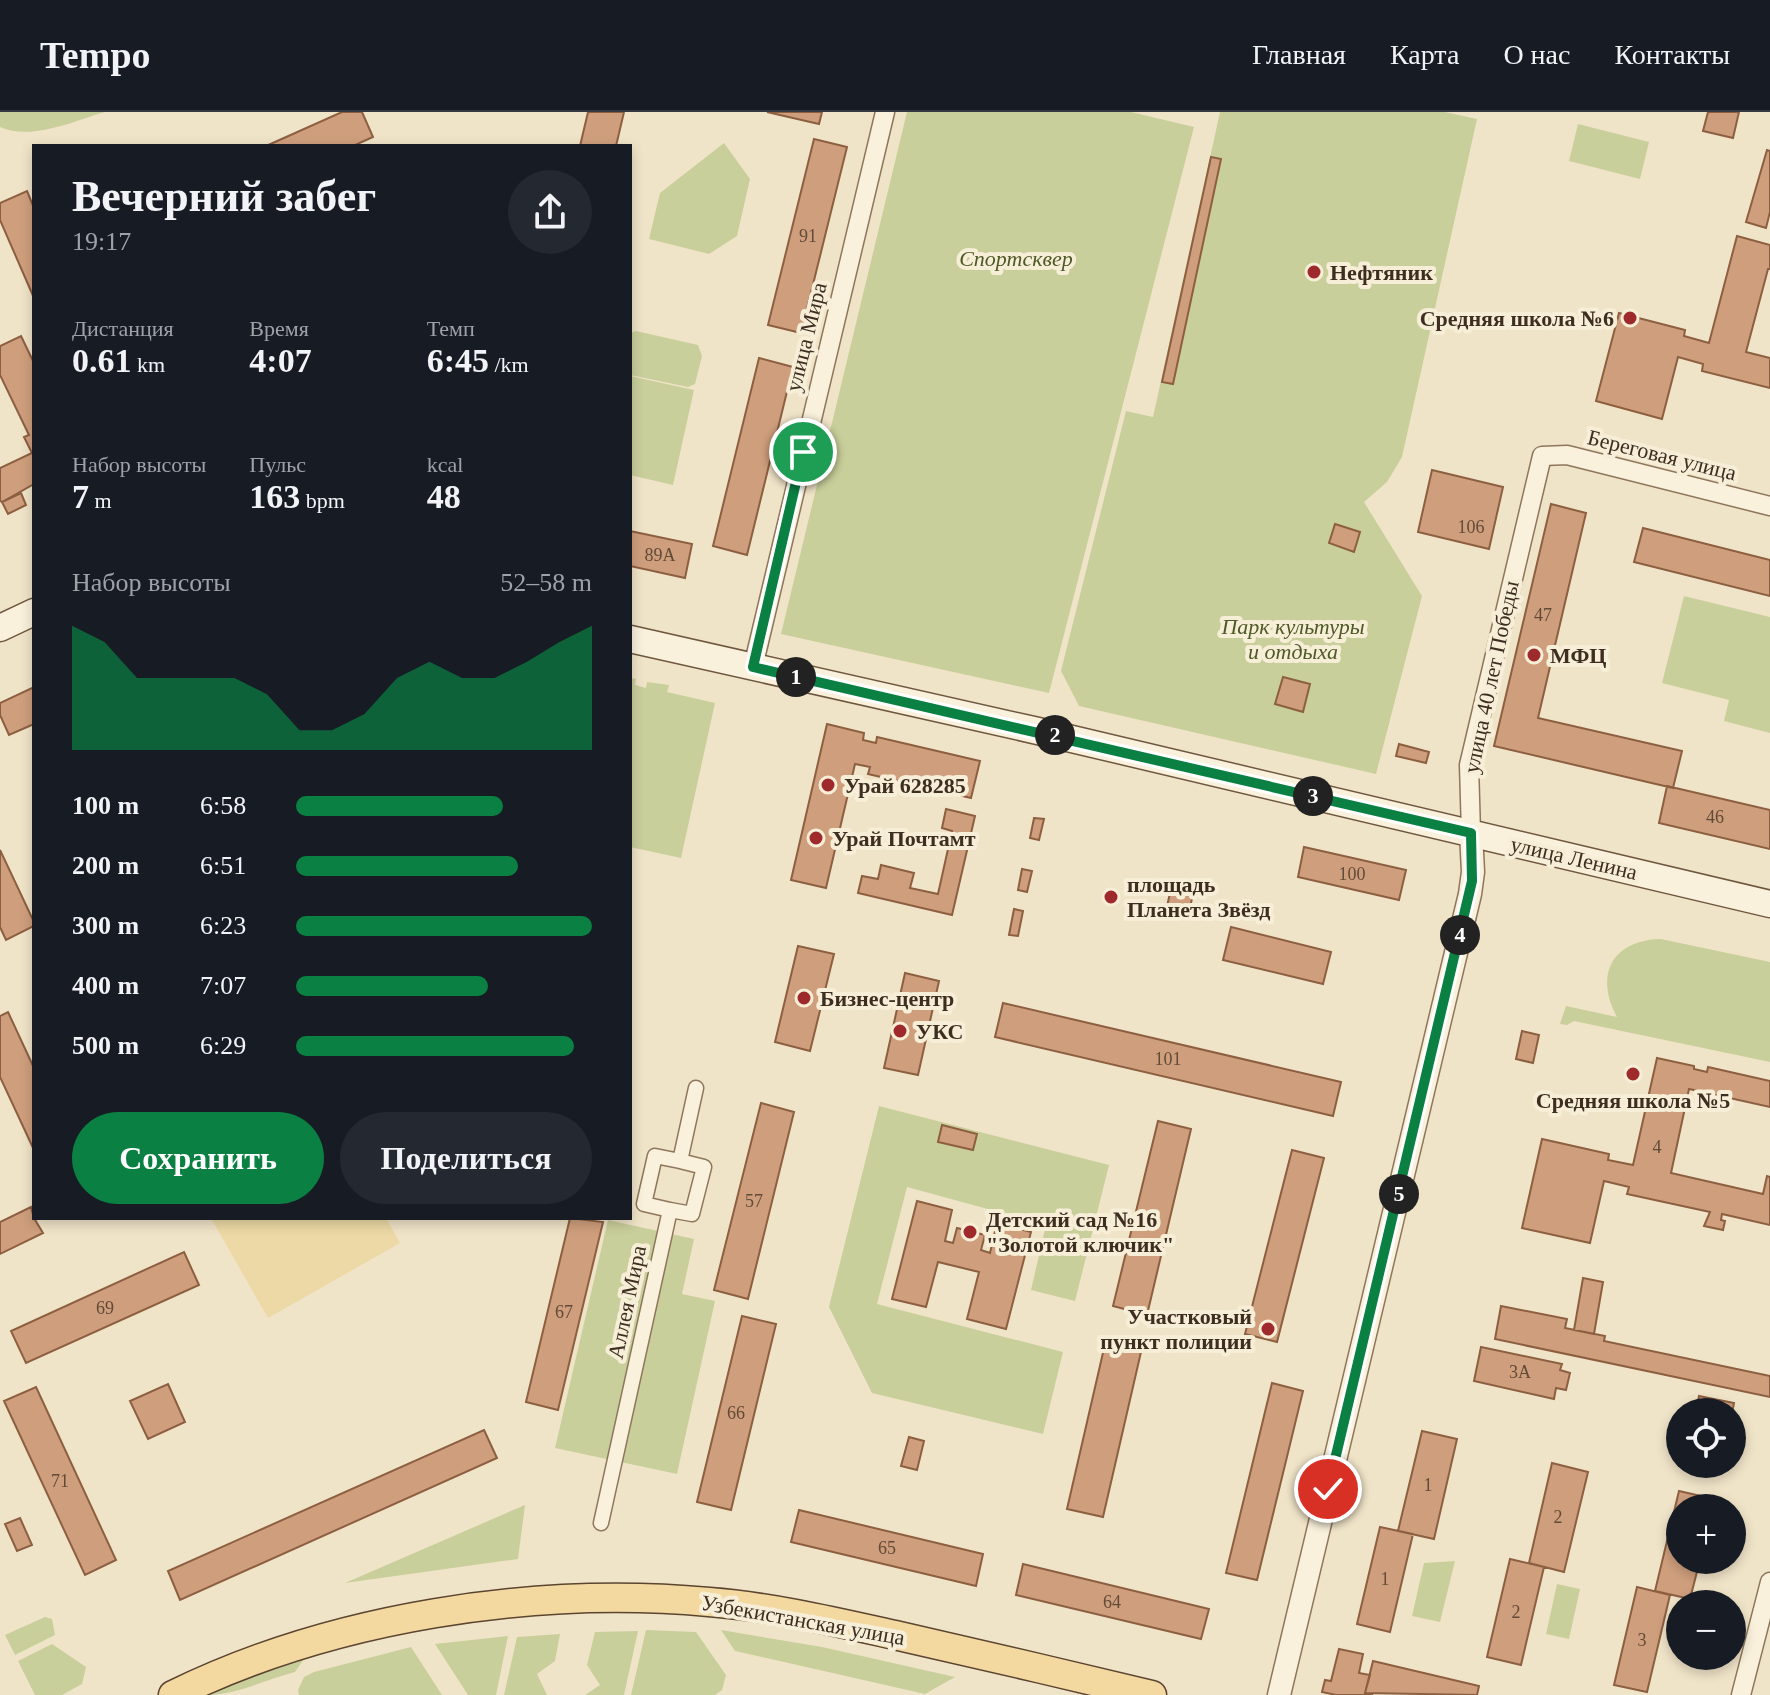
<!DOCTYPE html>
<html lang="ru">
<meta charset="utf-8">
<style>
:root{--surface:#171b24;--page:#242831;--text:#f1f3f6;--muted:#9ea1a6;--line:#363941;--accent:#0b8043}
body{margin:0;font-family:Georgia,serif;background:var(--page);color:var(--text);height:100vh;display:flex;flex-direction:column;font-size:30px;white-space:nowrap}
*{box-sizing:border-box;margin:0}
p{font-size:26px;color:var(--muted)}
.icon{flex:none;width:44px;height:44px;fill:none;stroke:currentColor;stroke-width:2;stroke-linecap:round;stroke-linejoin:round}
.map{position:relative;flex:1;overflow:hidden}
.details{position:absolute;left:32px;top:32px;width:600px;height:1076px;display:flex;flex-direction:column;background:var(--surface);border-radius:0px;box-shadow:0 4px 12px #0003}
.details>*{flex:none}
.controls{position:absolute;left:1666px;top:1286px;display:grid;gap:16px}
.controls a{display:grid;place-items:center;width:80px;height:80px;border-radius:50%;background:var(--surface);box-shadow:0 4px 12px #0003;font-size:40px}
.pin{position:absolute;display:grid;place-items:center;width:68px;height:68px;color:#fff;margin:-34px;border:4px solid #fff;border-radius:50%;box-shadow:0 2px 8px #0007}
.km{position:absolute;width:40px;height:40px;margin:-20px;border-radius:50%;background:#222;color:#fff;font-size:22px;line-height:40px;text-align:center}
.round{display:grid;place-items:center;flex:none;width:84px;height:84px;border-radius:42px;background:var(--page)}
.overview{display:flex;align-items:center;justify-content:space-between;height:136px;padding:0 40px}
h1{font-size:44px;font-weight:700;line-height:60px}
.metrics{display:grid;grid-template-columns:repeat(3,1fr);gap:12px;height:136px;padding:8px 40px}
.metrics div{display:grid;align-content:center}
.metrics b{font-size:34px;font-weight:700}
.metrics small{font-size:22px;font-weight:400}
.metrics p{font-size:22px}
.chart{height:224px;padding:16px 40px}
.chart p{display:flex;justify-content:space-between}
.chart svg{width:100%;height:144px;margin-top:8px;fill:var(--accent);opacity:.7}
.cta{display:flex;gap:16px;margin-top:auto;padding:16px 40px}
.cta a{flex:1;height:92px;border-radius:48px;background:var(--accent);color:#fff;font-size:32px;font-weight:700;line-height:92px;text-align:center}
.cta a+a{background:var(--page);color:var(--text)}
ul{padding:0 40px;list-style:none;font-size:26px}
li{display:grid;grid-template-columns:128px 96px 1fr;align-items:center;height:60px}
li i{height:20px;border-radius:10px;background:var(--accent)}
header{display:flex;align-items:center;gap:48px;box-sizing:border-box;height:112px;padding:0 40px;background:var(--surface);border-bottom:2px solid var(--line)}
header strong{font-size:38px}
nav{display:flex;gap:44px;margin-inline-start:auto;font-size:28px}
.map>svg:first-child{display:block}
.green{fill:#c9cf9b}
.sand{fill:#ecd9a5}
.building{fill:#cf9f7d;stroke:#8d5f41;stroke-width:2}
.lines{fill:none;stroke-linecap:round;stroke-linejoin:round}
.pedestrian-casing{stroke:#8d765c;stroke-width:17}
.minor-casing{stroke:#8d765c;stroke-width:21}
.tertiary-casing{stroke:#8d765c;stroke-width:25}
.secondary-casing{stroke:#6f573f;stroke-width:29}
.primary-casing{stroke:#5b4430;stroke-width:31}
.pedestrian{stroke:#faf1dc;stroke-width:14}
.minor{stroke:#faf1dc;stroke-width:18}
.tertiary{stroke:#faf1dc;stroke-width:22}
.secondary{stroke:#faf1dc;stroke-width:26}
.primary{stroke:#f3d9a0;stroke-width:28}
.route-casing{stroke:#fff;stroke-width:16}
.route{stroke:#0b8043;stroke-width:10}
.poi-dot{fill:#9e2a2b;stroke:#f7eed8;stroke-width:3}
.labels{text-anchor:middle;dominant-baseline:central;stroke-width:8;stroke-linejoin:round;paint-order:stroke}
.number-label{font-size:18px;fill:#624a37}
.park-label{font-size:22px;font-style:italic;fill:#4d5a26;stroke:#f7eed8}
.poi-label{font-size:22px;font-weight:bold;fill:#3d2e20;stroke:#f7eed8;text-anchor:start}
.street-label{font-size:22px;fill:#3d2e20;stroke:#f7eed8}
</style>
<header>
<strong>Tempo</strong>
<nav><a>Главная</a><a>Карта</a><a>О нас</a><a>Контакты</a></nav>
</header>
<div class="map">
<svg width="1770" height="1583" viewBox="0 0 1770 1583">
<rect width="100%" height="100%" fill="#f0e4c8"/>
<path class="green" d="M 0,0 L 105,0 C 74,9 31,29 0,15 Z
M 907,0 L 1131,0 L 1194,15 L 1049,581 L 781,522 Z
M 1220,0 L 1445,0 L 1477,7 L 1402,345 L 1387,370 L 1364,390 L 1422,484 L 1376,662 L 1079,594 L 1061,559 L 1126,299 L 1153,305 Z
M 1578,12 L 1649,30 L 1640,67 L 1569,49 Z
M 724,31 L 750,67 L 737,124 L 709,142 L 649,127 L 660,81 Z
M 636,219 L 698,233 L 702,244 L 695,272 L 688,275 L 630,263 L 630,221 Z
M 630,264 L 694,278 L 673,373 L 630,363 Z
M 1684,484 L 1770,505 L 1770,621 L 1724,609 L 1729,588 L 1662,571 Z
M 630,566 L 636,567 L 635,573 L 646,576 L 647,570 L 669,573 L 667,580 L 715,591 L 681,746 L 630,735 Z
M 1661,827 L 1770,850 L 1770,950 L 1574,909 L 1567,913 L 1560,912 L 1566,894 L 1617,905 C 1594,863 1612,828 1661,827 Z
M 879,994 L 1109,1053 L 1075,1189 L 1031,1178 L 1046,1113 L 907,1075 L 877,1192 L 1063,1240 L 1043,1322 L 872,1281 L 829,1195 Z
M 608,1108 L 694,1127 L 682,1182 L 715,1189 L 677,1362 L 555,1336 Z
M 525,1393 L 518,1447 L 345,1471 Z
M 1455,1449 L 1440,1510 L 1412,1504 L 1424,1451 Z
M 1557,1472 L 1580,1477 L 1569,1527 L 1546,1522 Z
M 45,1505 L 52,1507 L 55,1523 L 15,1543 L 5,1523 Z
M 646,1518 L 696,1520 L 726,1563 L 722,1578 L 715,1583 L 631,1583 Z
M 721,1518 L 822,1535 L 955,1565 L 925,1582 L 735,1539 Z
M 638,1519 L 624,1583 L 585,1583 L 600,1573 L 587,1553 L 595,1520 Z
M 560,1522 L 555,1549 L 537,1562 L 547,1583 L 504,1583 L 517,1525 Z
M 508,1524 L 496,1583 L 468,1583 L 435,1532 Z
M 52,1532 L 86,1555 L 82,1572 L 62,1583 L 35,1583 L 18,1549 Z
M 411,1535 L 442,1583 L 299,1583 L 298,1578 L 304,1565 L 314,1560 Z
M 304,1547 L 295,1560 C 264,1568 237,1583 205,1583 L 256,1561 Z"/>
<path class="sand" d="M 211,1106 L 386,1106 L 400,1131 L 268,1206 Z"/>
<path class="building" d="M 342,0 L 362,0 L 373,25 L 353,34 L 266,34 Z
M 588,0 L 624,0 L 616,34 L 580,34 Z
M 767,0 L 822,0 L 819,12 Z
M 1708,0 L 1739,0 L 1733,26 L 1703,19 Z
M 814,27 L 847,35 L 801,221 L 768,213 Z
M 1767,38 L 1770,39 L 1770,100 L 1766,116 L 1746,110 Z
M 1211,45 L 1221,47 L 1173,272 L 1162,270 Z
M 27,79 L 34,96 L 34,186 L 0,108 L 0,91 Z
M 1737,124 L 1770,133 L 1770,157 L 1768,157 L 1746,240 L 1770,246 L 1770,276 L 1702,259 L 1703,252 L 1678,245 L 1662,307 L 1596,289 L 1619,201 L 1685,218 L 1684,224 L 1709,231 Z
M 21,224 L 34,251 L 34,372 L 2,390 L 0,389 L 0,356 L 32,341 L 24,325 L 29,323 L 0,263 L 0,234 Z
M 759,246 L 793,255 L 747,443 L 713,434 Z
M 1432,358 L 1503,375 L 1489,437 L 1418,420 Z
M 21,381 L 26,393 L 8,402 L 2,390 Z
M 1551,392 L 1586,401 L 1538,606 L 1682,639 L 1673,676 L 1494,634 Z
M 1335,412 L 1360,420 L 1354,440 L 1329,431 Z
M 1643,416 L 1770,448 L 1770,484 L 1634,450 Z
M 630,419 L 692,432 L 685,466 L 630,454 Z
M 1283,565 L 1310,572 L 1303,600 L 1275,592 Z
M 34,575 L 34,612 L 9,623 L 0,603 L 0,591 Z
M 827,612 L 864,621 L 863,628 L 876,631 L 877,625 L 980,649 L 971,686 L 868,662 L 870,655 L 855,652 L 826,776 L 791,768 Z
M 1399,632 L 1429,640 L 1426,651 L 1396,644 Z
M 1667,674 L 1770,698 L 1770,737 L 1659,711 Z
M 946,697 L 975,704 L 952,803 L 858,781 L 862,764 L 878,767 L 881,753 L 914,761 L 910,776 L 938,782 L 952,719 L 942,716 Z
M 1034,706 L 1044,707 L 1039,728 L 1030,726 Z
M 1304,735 L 1406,758 L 1399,788 L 1298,765 Z
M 0,738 L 34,810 L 34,814 L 6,828 L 0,815 Z
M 1022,757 L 1032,759 L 1027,780 L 1018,778 Z
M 1171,777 L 1193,782 L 1189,800 L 1167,794 Z
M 1014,797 L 1023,799 L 1018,824 L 1009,823 Z
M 1231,815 L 1331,840 L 1323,872 L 1223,848 Z
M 798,834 L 834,842 L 810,939 L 775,930 Z
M 905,861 L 939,869 L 918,963 L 884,956 Z
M 1003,891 L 1341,970 L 1333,1004 L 995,925 Z
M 8,900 L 34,956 L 34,1038 L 0,965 L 0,904 Z
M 1522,919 L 1539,923 L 1533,951 L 1516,947 Z
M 1657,946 L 1694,954 L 1694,957 L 1707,960 L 1708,955 L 1770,969 L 1770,995 L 1689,977 L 1671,1061 L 1763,1082 L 1767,1064 L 1770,1065 L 1770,1113 L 1722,1102 L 1721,1108 L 1725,1109 L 1723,1118 L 1704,1114 L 1710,1100 L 1627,1082 L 1629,1075 L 1604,1069 L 1590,1131 L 1522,1116 L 1542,1027 L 1609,1042 L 1608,1048 L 1633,1053 Z
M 761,991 L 794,1000 L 748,1187 L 714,1178 Z
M 1158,1009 L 1191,1017 L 1147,1203 L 1113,1194 Z
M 942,1013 L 977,1022 L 973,1038 L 938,1030 Z
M 1292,1038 L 1324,1046 L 1277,1230 L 1245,1222 Z
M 917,1089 L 952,1098 L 945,1129 L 953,1131 L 957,1116 L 985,1123 L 981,1138 L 990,1141 L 997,1111 L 1031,1120 L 1006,1217 L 967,1207 L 979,1160 L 938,1150 L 926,1195 L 892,1187 Z
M 31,1095 L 34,1106 L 43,1121 L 0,1142 L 0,1110 Z
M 570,1106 L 603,1110 L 558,1298 L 526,1290 Z
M 184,1140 L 199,1173 L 26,1251 L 11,1219 Z
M 1583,1166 L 1603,1170 L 1594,1222 L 1574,1218 Z
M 1501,1194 L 1567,1207 L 1565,1216 L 1605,1224 L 1604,1229 L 1770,1264 L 1770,1285 L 1495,1227 Z
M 742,1204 L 776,1212 L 731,1398 L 697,1390 Z
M 1105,1232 L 1141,1240 L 1103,1405 L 1067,1397 Z
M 1481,1235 L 1562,1252 L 1560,1258 L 1570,1261 L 1566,1278 L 1556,1276 L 1554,1287 L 1474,1269 Z
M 1272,1271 L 1303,1279 L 1257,1468 L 1226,1461 Z
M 168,1272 L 185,1310 L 148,1327 L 130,1289 Z
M 36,1275 L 116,1448 L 85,1463 L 4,1289 Z
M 1699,1284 L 1734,1291 L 1732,1301 L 1696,1300 Z
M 484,1318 L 497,1346 L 180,1488 L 168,1459 Z
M 1422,1319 L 1457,1327 L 1434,1427 L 1398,1419 Z
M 909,1325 L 924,1329 L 917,1358 L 901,1354 Z
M 1552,1351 L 1588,1360 L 1564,1460 L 1529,1451 Z
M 1679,1379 L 1714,1387 L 1712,1396 L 1680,1396 L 1680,1448 L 1700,1448 L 1690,1487 L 1655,1479 Z
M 799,1398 L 983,1442 L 976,1474 L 791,1430 Z
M 20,1406 L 32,1433 L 17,1439 L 5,1412 Z
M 1380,1415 L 1413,1422 L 1390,1520 L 1357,1512 Z
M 1510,1447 L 1544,1455 L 1521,1553 L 1487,1545 Z
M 1023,1452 L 1209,1497 L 1201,1527 L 1016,1483 Z
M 1637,1475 L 1670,1483 L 1647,1580 L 1614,1573 Z
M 1339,1537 L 1363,1542 L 1359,1561 L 1370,1563 L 1365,1581 L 1373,1583 L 1336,1583 L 1322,1580 L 1325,1568 L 1331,1569 Z
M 1373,1549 L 1479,1574 L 1477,1583 L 1365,1581 Z"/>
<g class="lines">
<g class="pedestrian-casing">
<path id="pedestrian" d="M 670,1098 L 644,1092 L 655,1044 L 680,1049
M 601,1411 L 670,1098 L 692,1102 L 704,1055 L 680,1049 L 696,976"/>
</g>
<g class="minor-casing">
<path id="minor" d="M 753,555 L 885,0
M 1471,721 L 1469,653 L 1542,344 L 1567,343 L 1770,394
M 1741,1583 L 1770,1470"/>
</g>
<g class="tertiary-casing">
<path id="tertiary" d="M 1279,1583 L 1470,782 L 1473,760 L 1471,721"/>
</g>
<g class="secondary-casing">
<path id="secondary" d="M 0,516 L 34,500
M 630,527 L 1038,619 L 1770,792"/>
</g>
<g class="primary-casing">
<path id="primary" d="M 173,1583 C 332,1505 533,1474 709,1490 C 773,1495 836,1510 899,1524 C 983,1543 1068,1563 1152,1583"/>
</g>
<use href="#pedestrian" class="pedestrian"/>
<use href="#minor" class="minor"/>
<use href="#tertiary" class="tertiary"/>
<use href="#secondary" class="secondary"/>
<use href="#primary" class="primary"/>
</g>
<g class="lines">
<g class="route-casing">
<path id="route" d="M 803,340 L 753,555 L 1471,721 L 1472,769 L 1328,1377"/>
</g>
<use href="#route" class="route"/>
</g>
<g class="poi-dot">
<circle cx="1314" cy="160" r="8"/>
<circle cx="1630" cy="206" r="8"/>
<circle cx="1534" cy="543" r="8"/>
<circle cx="828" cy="673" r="8"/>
<circle cx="816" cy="726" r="8"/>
<circle cx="1111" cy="785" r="8"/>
<circle cx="804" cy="886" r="8"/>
<circle cx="900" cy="919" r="8"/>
<circle cx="1633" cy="962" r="8"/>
<circle cx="970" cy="1120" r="8"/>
<circle cx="1268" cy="1217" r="8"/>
</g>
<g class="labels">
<g class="number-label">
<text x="808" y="124">91</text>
<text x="1471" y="415">106</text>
<text x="660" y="443">89А</text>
<text x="1543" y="503">47</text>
<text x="1715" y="705">46</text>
<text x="1352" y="762">100</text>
<text x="1168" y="947">101</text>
<text x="1657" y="1035">4</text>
<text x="754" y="1089">57</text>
<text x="105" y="1196">69</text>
<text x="564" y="1200">67</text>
<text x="1520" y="1260">3А</text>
<text x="736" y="1301">66</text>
<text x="60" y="1369">71</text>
<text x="1428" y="1373">1</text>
<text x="1558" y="1405">2</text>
<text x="887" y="1436">65</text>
<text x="1385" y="1467">1</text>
<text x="1112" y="1490">64</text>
<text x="1516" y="1500">2</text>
<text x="1642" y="1528">3</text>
</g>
<g class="park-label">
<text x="1016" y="146">Спортсквер</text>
<text x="1293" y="514">Парк культуры<tspan x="1293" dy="25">и отдыха</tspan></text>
</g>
<g class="poi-label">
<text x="1330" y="160">Нефтяник</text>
<text x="1614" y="206" text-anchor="end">Средняя школа №6</text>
<text x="1550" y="543">МФЦ</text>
<text x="844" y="673">Урай 628285</text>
<text x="832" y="726">Урай Почтамт</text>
<text x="1127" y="772">площадь<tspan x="1127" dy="25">Планета Звёзд</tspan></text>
<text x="820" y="886">Бизнес-центр</text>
<text x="916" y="919">УКС</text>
<text x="1633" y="988" text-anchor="middle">Средняя школа №5</text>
<text x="986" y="1107">Детский сад №16<tspan x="986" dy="25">"Золотой ключик"</tspan></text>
<text x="1252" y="1204" text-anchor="end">Участковый<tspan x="1252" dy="25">пункт полиции</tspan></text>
</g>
<g class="street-label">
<text transform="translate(806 225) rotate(-76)">улица Мира</text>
<text transform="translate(1662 343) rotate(14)">Береговая улица</text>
<text transform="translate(1491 565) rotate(-78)">улица 40 лет Победы</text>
<text transform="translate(1574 746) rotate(13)">улица Ленина</text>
<text transform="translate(627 1190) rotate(-78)">Аллея Мира</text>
<text transform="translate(803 1508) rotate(10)">Узбекистанская улица</text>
</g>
</g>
</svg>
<div class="controls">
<a><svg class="icon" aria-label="locate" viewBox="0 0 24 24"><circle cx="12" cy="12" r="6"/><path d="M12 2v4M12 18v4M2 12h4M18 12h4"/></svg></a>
<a>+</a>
<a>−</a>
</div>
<div class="pin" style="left:803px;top:340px;background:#1e9e55"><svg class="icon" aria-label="arrive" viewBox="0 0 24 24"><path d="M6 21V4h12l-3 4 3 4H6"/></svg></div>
<div class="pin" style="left:1328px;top:1377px;background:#d93025"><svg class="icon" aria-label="check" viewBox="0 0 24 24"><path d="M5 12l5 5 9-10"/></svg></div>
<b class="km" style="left:796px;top:565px">1</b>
<b class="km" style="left:1055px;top:623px">2</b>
<b class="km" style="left:1313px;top:684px">3</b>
<b class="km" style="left:1460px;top:823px">4</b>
<b class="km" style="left:1399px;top:1082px">5</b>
<section class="details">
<div class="overview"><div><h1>Вечерний забег</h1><p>19:17</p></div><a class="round"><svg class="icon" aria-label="share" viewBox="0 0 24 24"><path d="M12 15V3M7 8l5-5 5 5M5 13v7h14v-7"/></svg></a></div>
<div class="metrics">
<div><p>Дистанция</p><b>0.61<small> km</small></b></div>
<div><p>Время</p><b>4:07</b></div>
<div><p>Темп</p><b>6:45<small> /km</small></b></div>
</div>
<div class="metrics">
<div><p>Набор высоты</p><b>7<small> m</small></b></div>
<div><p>Пульс</p><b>163<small> bpm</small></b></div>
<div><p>kcal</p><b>48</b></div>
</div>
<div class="chart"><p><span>Набор высоты</span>52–58 m</p>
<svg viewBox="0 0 160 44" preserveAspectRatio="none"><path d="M0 44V6L10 11L20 22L30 22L40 22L50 22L60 27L70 38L80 38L90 33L100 22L110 17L120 22L130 22L140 17L150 11L160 6V44z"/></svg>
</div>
<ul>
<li><b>100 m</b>6:58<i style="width:70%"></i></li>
<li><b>200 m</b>6:51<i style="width:75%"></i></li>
<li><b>300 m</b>6:23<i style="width:100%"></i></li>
<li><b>400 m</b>7:07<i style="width:65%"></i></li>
<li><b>500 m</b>6:29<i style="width:94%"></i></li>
</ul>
<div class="cta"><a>Сохранить</a><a>Поделиться</a></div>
</section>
</div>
